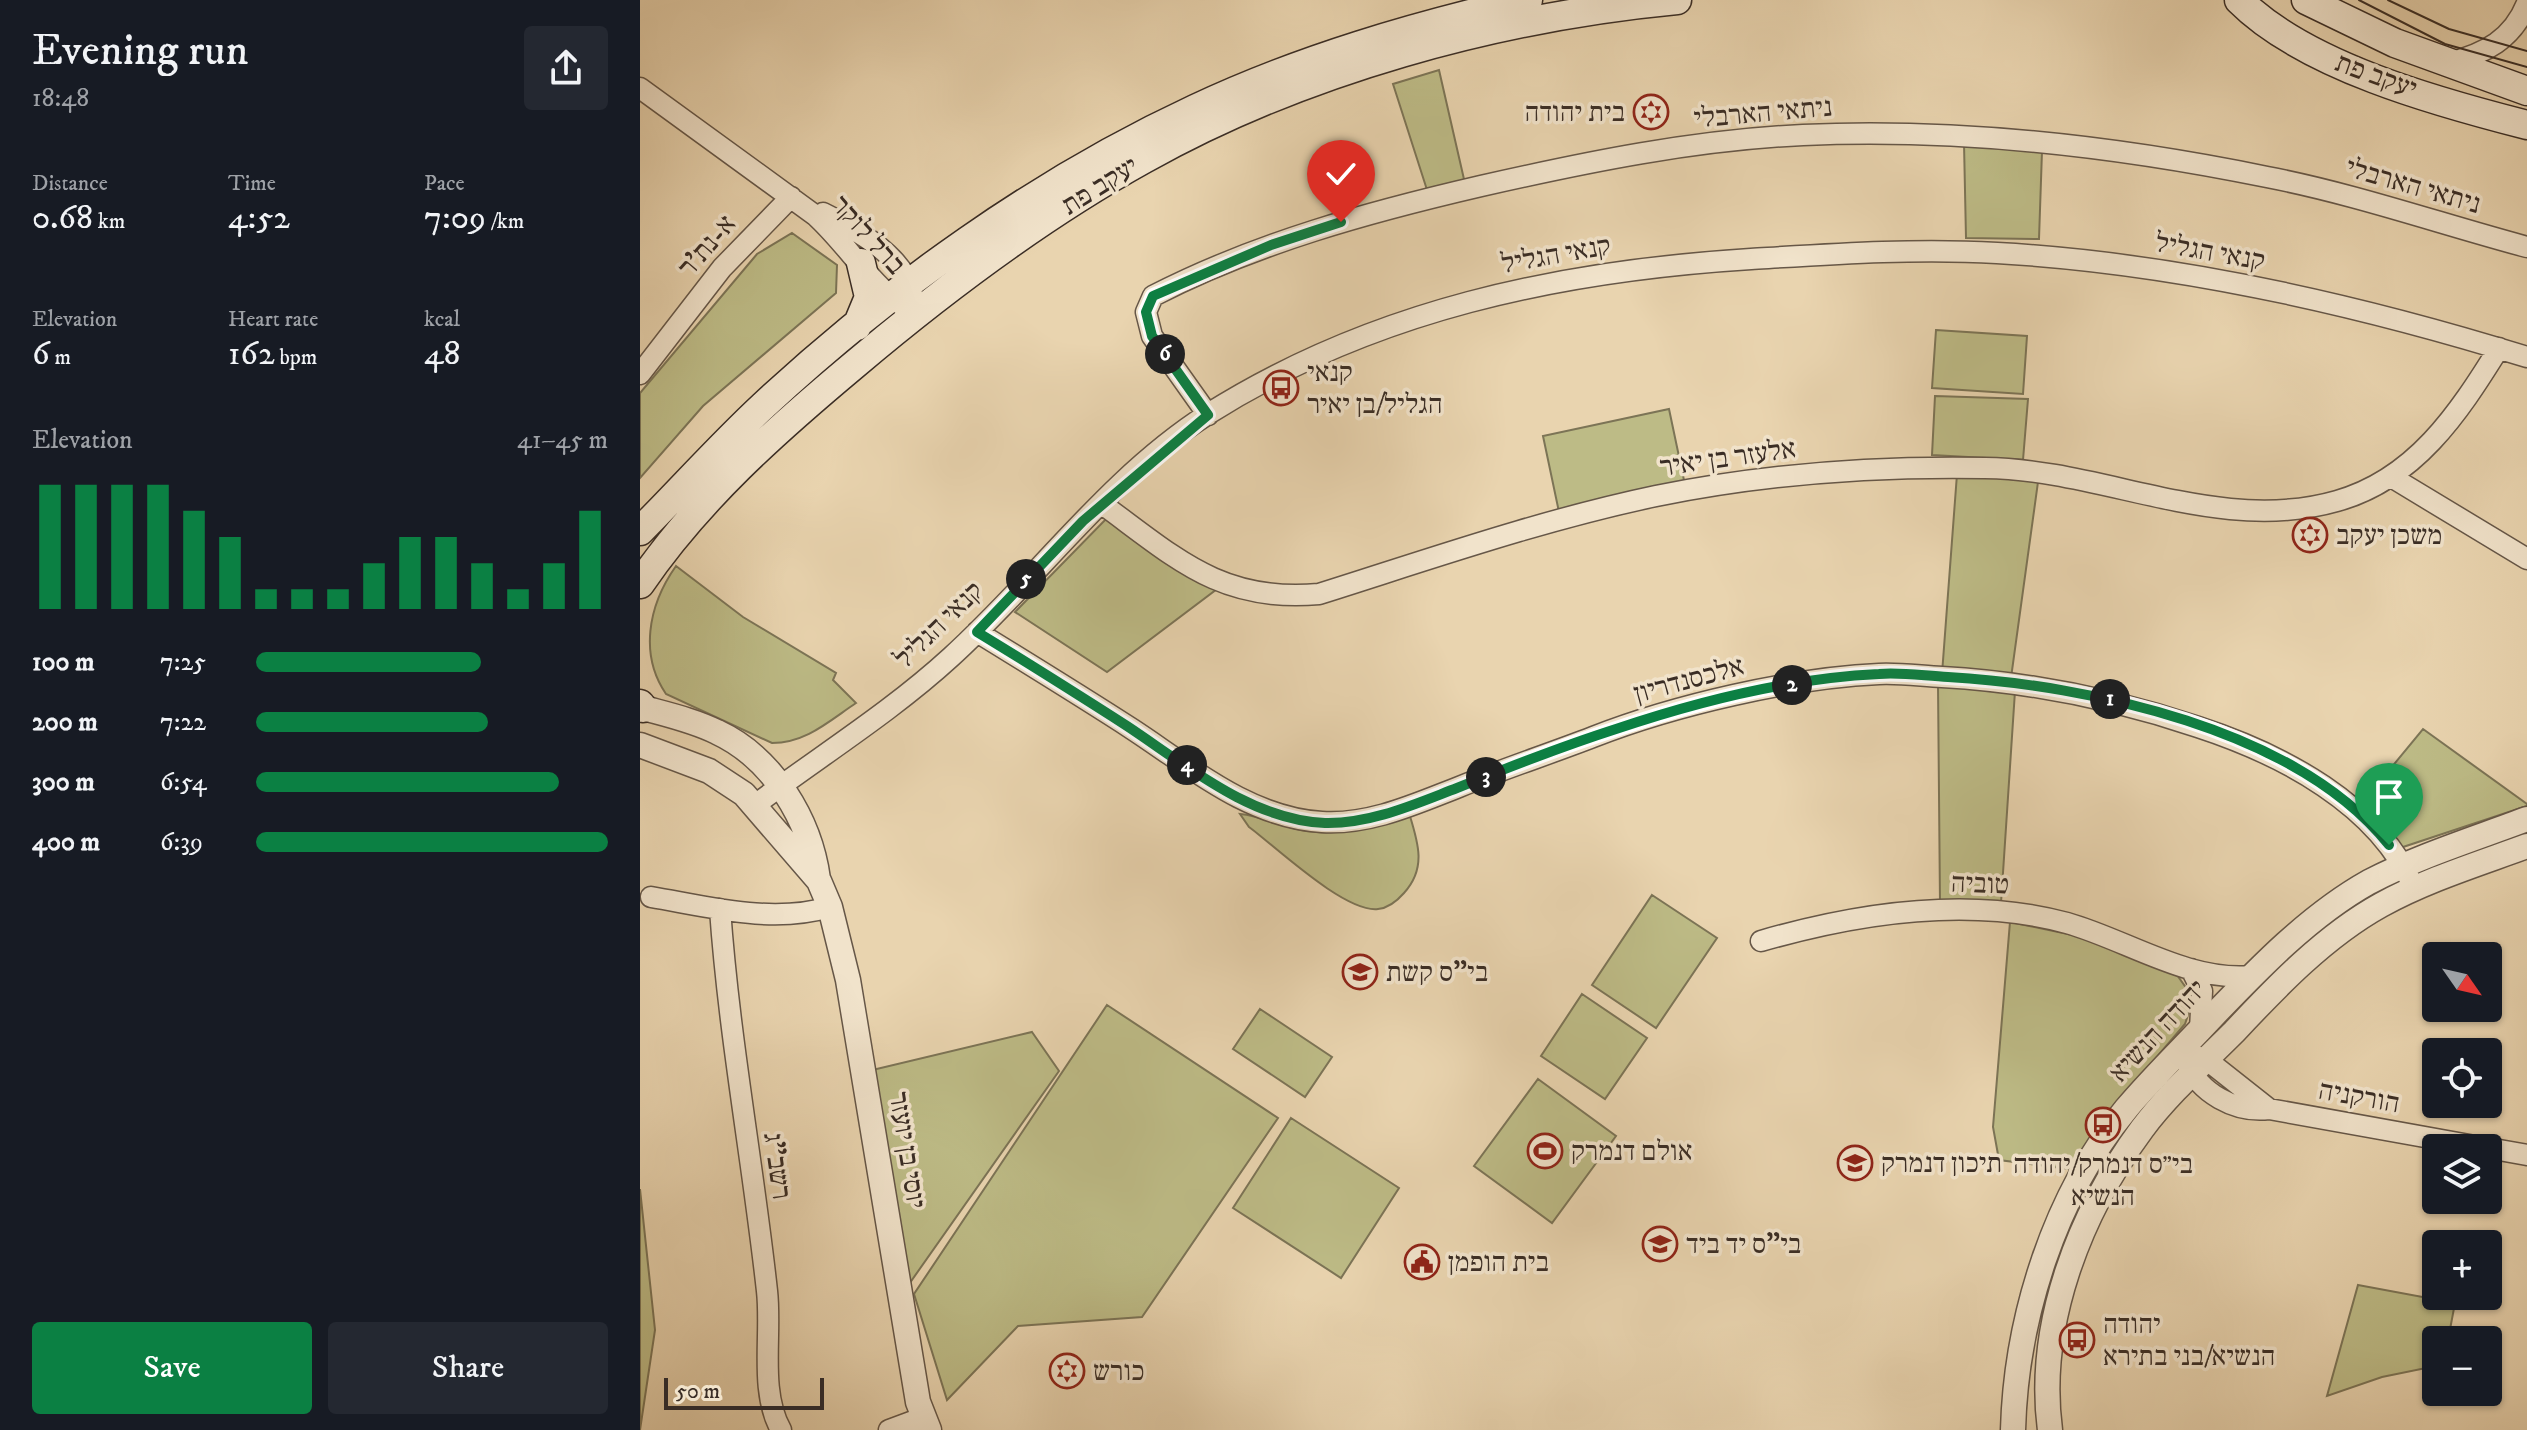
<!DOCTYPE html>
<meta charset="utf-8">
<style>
:root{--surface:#171b24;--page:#242831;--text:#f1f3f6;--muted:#9ea1a6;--accent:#0b8043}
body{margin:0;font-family:"IM FELL DW Pica","Frank Ruhl Libre",serif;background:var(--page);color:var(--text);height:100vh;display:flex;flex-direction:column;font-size:30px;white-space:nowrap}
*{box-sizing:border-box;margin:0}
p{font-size:26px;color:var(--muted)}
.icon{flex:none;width:44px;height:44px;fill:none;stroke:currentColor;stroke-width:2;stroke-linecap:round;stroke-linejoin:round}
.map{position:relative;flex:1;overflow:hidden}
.panel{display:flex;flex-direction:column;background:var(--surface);width:640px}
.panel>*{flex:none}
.needle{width:52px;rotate:124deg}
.buttons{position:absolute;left:1782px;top:942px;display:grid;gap:16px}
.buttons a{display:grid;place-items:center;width:80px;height:80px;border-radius:8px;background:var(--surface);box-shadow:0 2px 6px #0004;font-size:40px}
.scale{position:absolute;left:24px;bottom:20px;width:160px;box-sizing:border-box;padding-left:8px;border:4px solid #3a2d25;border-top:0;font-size:22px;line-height:28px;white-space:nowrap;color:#3a2d25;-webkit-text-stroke:6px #f1e3cb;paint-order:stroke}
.pin{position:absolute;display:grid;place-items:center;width:68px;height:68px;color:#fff;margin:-82px -34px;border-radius:50% 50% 50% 0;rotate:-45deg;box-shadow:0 0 8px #0007}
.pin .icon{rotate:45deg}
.km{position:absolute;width:40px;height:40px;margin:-20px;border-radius:50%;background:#222;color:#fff;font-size:22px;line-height:40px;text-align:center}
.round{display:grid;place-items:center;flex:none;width:84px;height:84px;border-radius:8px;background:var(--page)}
.head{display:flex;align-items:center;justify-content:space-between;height:136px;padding:0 32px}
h1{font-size:44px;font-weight:600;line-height:60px}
.figures{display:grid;grid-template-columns:repeat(3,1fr);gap:12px;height:136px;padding:8px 32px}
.figures div{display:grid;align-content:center}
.figures b{font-size:34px;font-weight:600}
.figures small{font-size:22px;font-weight:400}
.figures p{font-size:22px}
.chart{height:224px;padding:16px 32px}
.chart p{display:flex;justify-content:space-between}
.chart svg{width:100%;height:144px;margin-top:8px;stroke:var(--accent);stroke-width:6}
.cta{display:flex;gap:16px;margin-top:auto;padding:16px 32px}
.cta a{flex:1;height:92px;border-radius:8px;background:var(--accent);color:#fff;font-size:32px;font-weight:600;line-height:92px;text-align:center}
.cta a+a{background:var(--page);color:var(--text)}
ul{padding:0 32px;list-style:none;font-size:26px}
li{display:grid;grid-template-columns:128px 96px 1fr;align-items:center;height:60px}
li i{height:20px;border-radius:10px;background:var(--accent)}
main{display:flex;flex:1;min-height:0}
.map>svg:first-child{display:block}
.green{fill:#bdbb86;stroke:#7c7456;stroke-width:2}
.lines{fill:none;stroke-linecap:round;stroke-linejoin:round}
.minor-casing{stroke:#665748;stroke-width:23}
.tertiary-casing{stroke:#665748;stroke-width:27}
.secondary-casing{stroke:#3a2d25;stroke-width:31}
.minor{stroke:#f1e3cb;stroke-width:20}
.tertiary{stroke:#f1e3cb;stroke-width:24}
.secondary{stroke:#f1e3cb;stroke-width:28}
.tram{stroke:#3a2d25;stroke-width:2}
.route-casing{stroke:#fff;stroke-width:16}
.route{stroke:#0b8043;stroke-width:10}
.labels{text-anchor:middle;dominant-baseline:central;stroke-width:7;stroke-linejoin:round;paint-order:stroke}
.street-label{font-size:28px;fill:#3a2d25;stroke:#f1e3cb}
.poi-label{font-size:28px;fill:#3a2d25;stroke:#f1e3cb;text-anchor:start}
</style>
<main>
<section class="panel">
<div class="head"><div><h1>Evening run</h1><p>18:48</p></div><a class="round"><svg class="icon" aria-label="share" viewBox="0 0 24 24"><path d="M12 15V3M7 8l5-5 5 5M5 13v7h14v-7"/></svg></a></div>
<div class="figures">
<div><p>Distance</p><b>0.68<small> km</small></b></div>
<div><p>Time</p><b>4:52</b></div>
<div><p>Pace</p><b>7:09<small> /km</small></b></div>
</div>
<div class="figures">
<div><p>Elevation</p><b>6<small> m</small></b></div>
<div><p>Heart rate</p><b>162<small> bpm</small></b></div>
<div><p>kcal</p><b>48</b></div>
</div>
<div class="chart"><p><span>Elevation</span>41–45 m</p>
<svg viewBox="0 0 160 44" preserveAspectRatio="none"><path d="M5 44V6M15 44V6M25 44V6M35 44V6M45 44V14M55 44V22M65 44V38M75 44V38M85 44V38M95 44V30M105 44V22M115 44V22M125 44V30M135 44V38M145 44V30M155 44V14"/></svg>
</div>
<ul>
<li><b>100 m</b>7:25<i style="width:64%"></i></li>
<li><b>200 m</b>7:22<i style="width:66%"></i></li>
<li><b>300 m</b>6:54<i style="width:86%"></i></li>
<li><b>400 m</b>6:39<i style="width:100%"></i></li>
</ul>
<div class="cta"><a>Save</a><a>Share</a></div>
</section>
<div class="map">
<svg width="1887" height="1430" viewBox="0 0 1887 1430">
<rect width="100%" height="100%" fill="#e9d4af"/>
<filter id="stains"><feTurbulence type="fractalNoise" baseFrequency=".0025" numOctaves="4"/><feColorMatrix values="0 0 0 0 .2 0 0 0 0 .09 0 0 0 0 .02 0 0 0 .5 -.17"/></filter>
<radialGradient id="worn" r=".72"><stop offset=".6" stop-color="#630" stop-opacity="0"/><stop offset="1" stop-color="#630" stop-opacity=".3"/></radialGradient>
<path class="green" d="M 799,70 L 826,188 L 788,193 L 753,84 Z
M 1324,143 L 1402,151 L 1399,239 L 1326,238 Z
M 152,233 L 197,265 L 196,293 L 63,406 L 0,478 L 0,393 L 117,254 Z
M 1296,330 L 1387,336 L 1383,394 L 1292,388 Z
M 1295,396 L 1388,399 L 1383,460 L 1292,455 Z
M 1029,409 L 1045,485 L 919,512 L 903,436 Z
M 1317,474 L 1398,482 L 1371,678 L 1302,674 Z
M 467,518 L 577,589 L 467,672 L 375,612 Z
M 36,566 L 103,617 L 196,673 L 193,680 L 216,703 C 189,721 166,743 132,743 L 26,694 C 0,656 7,607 36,566 Z
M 1298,685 L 1375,691 L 1361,903 L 1300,903 Z
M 1783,729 L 1887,804 L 1887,806 L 1760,848 L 1723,802 Z
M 769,813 C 778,842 787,868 764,893 C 757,901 749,908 738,909 C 705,913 636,847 609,827 L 600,814 C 624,816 644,828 666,831 C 703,837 734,824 769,813 Z
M 1012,895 L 1077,938 L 1016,1028 L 952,985 Z
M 1370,922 L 1442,937 L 1537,975 L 1549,992 L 1551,1006 L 1545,1024 L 1473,1108 L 1429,1169 L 1359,1160 L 1353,1127 Z
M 942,994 L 1007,1038 L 965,1099 L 901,1056 Z
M 467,1005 L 638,1118 L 502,1317 L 378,1326 L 307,1400 L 274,1294 Z
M 620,1009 L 692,1057 L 665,1097 L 593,1049 Z
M 392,1032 L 419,1071 L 267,1287 L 224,1072 Z
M 898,1079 L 976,1136 L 912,1223 L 834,1166 Z
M 651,1118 L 759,1188 L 701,1278 L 593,1208 Z
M 0,1189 L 15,1330 L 0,1430 Z
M 1718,1285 L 1815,1303 L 1808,1340 L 1796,1340 L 1796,1366 L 1742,1377 L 1687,1396 Z"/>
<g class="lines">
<g class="minor-casing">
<path id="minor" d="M 1808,63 C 1845,54 1873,39 1887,3
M 0,88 L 176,216 C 211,248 235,293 276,314
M 183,213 C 215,229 265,256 272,294
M 0,374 L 82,268 L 151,197
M 568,415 L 512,336 L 506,312 L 513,296 C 616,243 729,212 841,186 C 947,162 1054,140 1163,135 C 1318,128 1475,146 1627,177 C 1715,194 1801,224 1887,247
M 1753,478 L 1887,559
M 462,504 C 536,558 581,603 679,594 C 790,559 902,520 1016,496 C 1124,474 1234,466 1345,468 C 1463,469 1579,535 1697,501 C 1775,479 1818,414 1859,348
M 337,632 C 389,664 441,696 492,729 C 550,767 610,818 682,822 C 730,825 775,804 819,787 C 863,769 909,754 953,737 C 1035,705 1151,678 1239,674 C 1260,673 1281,676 1302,677 C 1391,682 1474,699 1558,727 C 1641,754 1738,804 1774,888
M 115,805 C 180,756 251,712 311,657 C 398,578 468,478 568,414 C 733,310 919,271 1111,259 C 1192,254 1276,248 1357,253 C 1536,263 1716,304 1887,357
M 11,897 C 70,907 132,924 190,907
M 80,909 C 89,1037 113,1163 127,1291 C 132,1335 119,1391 141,1430
M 1121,941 C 1218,913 1328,896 1427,923 C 1487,940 1548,982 1612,976
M 1551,969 L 1562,991 L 1560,1030
M 1551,1054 L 1567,1060 L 1629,1109
M 1546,1061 C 1559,1093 1595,1113 1629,1109 L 1846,1148
M 1848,1148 L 1887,1155
M 249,1430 L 284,1417"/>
</g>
<g class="tertiary-casing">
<path id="tertiary" d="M 0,707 C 25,714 53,720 77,732 C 133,758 170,820 178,879
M 0,745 L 69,771 L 104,794 L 179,881 L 190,907 L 208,980 L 278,1402 L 289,1430
M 1373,1430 C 1376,1319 1414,1196 1486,1109 C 1513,1077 1544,1047 1573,1016 C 1619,968 1670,915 1729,882 C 1779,856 1834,839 1887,819
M 1410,1430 C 1396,1324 1440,1213 1502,1129 C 1528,1094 1563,1063 1594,1032 C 1637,986 1685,936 1741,905 C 1786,880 1838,864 1887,846"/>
</g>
<g class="secondary-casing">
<path id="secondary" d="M 1599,0 C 1665,66 1797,102 1887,125
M 1666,0 L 1755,43 L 1887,91
M 217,326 L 229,297 L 221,263
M 0,531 C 41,490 80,446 123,406 C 250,288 398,182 555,109 C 661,59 775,26 888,0
M 0,584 C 58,499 135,431 214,365 C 304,289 401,216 504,159 C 663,70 857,17 1037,0
M 0,704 L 3,708"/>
</g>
<use href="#minor" class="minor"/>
<use href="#tertiary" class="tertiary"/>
<use href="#secondary" class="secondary"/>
<path class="tram" d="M 1719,0 L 1805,44 L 1887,67
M 1748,0 L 1809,29 L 1887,51"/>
</g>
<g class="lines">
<g class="route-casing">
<path id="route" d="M 701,222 L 631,245 L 513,296 L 506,312 L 512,336 L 568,415 L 443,521 L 337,632 C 388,663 437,694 487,726 C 546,765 611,820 685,823 C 731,824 775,804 817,788 C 869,767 923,746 976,729 C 1059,701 1151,678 1239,674 C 1261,672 1285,676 1308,677 C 1448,685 1657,729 1749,845"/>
</g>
<use href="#route" class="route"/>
</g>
<defs>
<g id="synagogue-ring" transform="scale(1.8)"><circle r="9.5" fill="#f1e3cb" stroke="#8f2418" stroke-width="1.5"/><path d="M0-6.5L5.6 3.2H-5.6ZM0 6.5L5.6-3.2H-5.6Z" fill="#8f2418"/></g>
<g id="bus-ring" transform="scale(1.8)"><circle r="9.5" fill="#f1e3cb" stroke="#8f2418" stroke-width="1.5"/><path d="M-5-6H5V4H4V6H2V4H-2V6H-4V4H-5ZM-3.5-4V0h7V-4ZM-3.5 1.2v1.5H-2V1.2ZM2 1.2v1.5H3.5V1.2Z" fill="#8f2418"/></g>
<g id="school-ring" transform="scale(1.8)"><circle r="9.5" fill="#f1e3cb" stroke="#8f2418" stroke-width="1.5"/><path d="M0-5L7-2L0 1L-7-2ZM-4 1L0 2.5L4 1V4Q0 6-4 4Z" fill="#8f2418"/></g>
<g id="stadium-ring" transform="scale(1.8)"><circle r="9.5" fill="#f1e3cb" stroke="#8f2418" stroke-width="1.5"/><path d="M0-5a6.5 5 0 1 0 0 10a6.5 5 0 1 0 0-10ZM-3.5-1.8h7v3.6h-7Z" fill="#8f2418"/></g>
<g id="civic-ring" transform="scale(1.8)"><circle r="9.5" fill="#f1e3cb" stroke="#8f2418" stroke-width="1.5"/><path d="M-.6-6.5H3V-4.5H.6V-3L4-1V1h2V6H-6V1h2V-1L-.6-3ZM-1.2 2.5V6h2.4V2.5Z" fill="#8f2418"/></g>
</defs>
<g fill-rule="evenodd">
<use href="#synagogue-ring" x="1011" y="112"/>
<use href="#bus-ring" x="641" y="388"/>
<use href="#synagogue-ring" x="1670" y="535"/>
<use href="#school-ring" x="720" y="972"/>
<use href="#bus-ring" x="1463" y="1125"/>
<use href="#stadium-ring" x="905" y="1151"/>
<use href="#school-ring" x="1215" y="1163"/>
<use href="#school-ring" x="1020" y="1244"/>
<use href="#civic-ring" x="782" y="1262"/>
<use href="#bus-ring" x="1437" y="1340"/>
<use href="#synagogue-ring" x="427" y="1371"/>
</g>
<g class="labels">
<g class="street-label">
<text transform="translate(1736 76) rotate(20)">יעקב פת</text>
<text transform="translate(1123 113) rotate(-5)">ניתאי הארבלי</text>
<text transform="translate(460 186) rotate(-32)">יעקב פת</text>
<text transform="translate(1773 186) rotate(16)">ניתאי הארבלי</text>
<text transform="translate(228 235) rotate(48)">ברל לוקר</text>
<text transform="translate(67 246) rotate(-49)">א-נת'ר</text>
<text transform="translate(1570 252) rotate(10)">קנאי הגליל</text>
<text transform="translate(916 255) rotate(-10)">קנאי הגליל</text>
<text transform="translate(1088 458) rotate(-8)">אלעזר בן יאיר</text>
<text transform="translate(299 625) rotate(-44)">קנאי הגליל</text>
<text transform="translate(1049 680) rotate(-15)">אלכסנדריון</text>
<text transform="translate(1340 884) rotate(2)">טוביה</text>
<text transform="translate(1518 1031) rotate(-47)">יהודה הנשיא</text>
<text transform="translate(1719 1097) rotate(10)">הורקניה</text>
<text transform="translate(267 1150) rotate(81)">יוסי בן יועזר</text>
<text transform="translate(137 1166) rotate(82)">רשב"ג</text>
</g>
<g class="poi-label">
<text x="985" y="112" text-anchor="end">בית יהודה</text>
<text x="667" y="372">קנאי<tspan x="667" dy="32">הגליל/בן יאיר</tspan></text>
<text x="1696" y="535">משכן יעקב</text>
<text x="746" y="972">בי"ס קשת</text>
<text x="931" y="1151">אולם דנמרק</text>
<text x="1241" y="1163">תיכון דנמרק</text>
<text x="1463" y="1164" text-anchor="middle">בי״ס דנמרק/יהודה<tspan x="1463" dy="32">הנשיא</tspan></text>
<text x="1046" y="1244">בי"ס יד ביד</text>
<text x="808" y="1262">בית הופמן</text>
<text x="1463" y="1324">יהודה<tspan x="1463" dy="32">הנשיא/בני בתירא</tspan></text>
<text x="453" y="1371">כורש</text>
</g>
</g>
<rect width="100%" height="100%" filter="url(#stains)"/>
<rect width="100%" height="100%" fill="url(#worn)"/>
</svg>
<div class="buttons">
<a><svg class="needle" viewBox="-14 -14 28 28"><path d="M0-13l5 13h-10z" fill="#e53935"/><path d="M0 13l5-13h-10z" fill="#9ea1a6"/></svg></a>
<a><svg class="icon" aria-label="locate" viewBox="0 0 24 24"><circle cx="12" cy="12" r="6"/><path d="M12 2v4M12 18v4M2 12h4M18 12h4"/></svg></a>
<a><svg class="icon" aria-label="layers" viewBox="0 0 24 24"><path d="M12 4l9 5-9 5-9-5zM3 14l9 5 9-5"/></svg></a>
<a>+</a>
<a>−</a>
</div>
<div class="scale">50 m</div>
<div class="pin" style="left:1749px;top:845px;background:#1e9e55"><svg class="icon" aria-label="arrive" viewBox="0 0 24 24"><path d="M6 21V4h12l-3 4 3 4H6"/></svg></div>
<div class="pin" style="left:701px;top:222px;background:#d93025"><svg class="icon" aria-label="check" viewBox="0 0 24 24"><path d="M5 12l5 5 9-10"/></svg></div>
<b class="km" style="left:1470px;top:699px">1</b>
<b class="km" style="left:1152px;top:685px">2</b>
<b class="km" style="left:846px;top:777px">3</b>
<b class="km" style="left:547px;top:765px">4</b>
<b class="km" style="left:386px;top:579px">5</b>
<b class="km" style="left:525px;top:354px">6</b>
</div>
</main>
